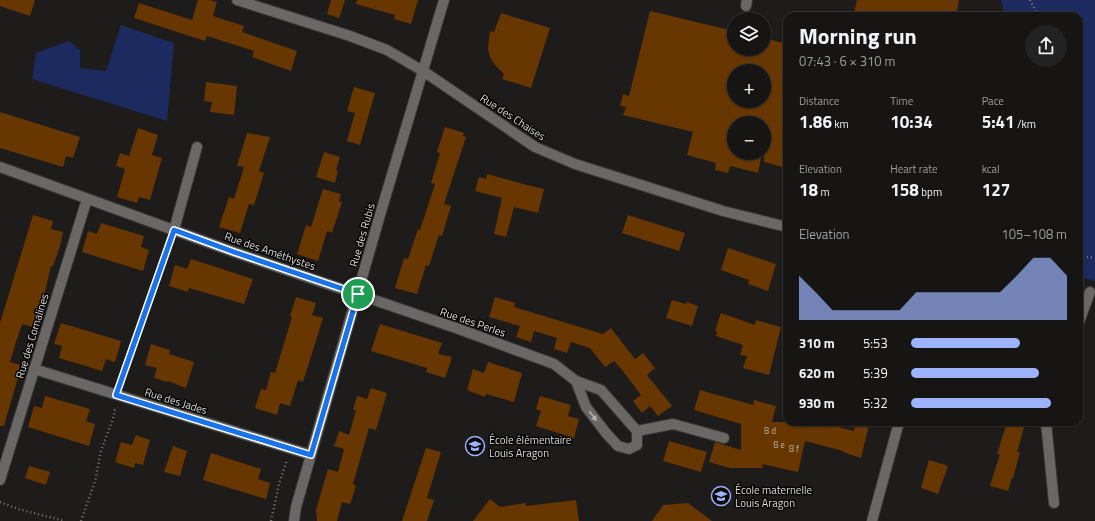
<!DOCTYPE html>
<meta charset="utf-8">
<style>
:root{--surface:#161514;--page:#232222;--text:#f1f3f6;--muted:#9e9fa0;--line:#353434;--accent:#9db4fd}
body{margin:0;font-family:"Titillium Web",sans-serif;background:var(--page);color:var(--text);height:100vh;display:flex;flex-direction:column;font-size:15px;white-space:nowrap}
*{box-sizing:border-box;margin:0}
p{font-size:13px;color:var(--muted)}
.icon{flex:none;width:22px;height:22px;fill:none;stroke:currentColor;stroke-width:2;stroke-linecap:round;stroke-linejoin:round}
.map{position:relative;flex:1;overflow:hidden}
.sheet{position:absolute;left:783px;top:12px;width:300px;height:414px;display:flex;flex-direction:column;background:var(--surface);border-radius:12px;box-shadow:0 1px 3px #0004,0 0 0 1px var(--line)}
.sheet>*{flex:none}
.controls{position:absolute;left:727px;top:12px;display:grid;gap:8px}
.controls a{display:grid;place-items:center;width:44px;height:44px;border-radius:50%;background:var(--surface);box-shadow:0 1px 3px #0004,0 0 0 1px var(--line);font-size:20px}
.pin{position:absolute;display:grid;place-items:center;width:34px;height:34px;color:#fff;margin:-17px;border:2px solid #fff;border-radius:50%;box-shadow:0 1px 4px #0007}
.round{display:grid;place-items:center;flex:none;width:42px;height:42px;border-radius:21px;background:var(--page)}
.summary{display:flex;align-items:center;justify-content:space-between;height:68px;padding:0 16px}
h1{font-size:22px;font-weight:700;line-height:30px}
.stats{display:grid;grid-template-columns:repeat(3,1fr);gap:6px;height:68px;padding:4px 16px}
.stats div{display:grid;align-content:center}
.stats b{font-size:17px;font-weight:700}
.stats small{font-size:11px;font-weight:400}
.stats p{font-size:11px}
.chart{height:112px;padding:8px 16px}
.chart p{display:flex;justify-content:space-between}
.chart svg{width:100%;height:72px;margin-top:4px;fill:var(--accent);opacity:.7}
ul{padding:0 16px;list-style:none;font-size:13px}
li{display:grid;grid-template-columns:64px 48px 1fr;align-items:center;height:30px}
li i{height:10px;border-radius:5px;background:var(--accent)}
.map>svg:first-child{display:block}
.green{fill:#1d2a60}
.building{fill:#683600;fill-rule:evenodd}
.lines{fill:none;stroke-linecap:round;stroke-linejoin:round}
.minor-casing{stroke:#393735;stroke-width:12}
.path{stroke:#7e7c7b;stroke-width:2.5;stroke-dasharray:1 3;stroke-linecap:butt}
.minor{stroke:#696867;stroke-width:10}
.oneway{fill:#b4b2b1}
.route-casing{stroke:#fff;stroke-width:8}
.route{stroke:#1a73e8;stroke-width:5}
.labels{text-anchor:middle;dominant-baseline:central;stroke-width:3;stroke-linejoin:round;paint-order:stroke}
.number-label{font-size:9px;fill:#bfb1a3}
.street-label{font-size:11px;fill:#dcdad9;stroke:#070706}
.poi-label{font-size:11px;fill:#dcdad9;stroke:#070706;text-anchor:start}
</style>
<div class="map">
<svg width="1095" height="521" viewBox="0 0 1095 521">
<rect width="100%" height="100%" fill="#1e1c1a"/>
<path class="green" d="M 1001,0 L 1095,0 L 1095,281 L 1079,277 L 1079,16 L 1005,16 Z
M 121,25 L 174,43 L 167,121 L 32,79 L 36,53 L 69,41 L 80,50 L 80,68 L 106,71 Z"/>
<path class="building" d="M 0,0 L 35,0 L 30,16 L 0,6 Z
M 198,0 L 209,0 L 217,2 L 213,16 L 244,26 L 242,32 L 297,51 L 291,71 L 252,57 L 254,51 L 207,36 L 205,41 L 134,18 L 139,3 L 192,20 Z
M 331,0 L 345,0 L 339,18 L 327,14 Z
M 357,0 L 418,0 L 411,24 L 394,19 L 395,15 L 356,4 Z
M 857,0 L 959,0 L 956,16 L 853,16 Z
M 650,11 L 734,31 L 734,49 L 764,49 L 764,38 L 787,44 L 787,168 L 764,162 L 764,123 L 734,123 L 734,153 L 762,153 L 758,173 L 730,166 L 728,173 L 715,170 L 716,163 L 687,155 L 693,132 L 623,115 L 626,107 L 620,106 L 623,94 L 629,96 ZM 734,71 L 764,71 L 764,101 L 734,101 Z
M 501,13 L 550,28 L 531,88 L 502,79 L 504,74 L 495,65 L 490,57 L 488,49 L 490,31 L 494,32 Z
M 206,82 L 237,86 L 234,115 L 210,112 L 212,102 L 204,101 Z
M 354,87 L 375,93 L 360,145 L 347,141 L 355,113 L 347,111 Z
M 0,112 L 80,137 L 73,158 L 66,156 L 63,167 L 0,148 Z
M 445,127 L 464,133 L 463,136 L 466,137 L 444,204 L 451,206 L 442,236 L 439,235 L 429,266 L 426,265 L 417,294 L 395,288 L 404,258 L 408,259 L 418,229 L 420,230 L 435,184 L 431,183 L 440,153 L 437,152 Z
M 138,128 L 158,135 L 152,155 L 162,158 L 150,200 L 139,197 L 137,203 L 117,197 L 125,169 L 116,166 L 120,153 L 129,156 Z
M 247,133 L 270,137 L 259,171 L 264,173 L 254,205 L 249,204 L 240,233 L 219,227 L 229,197 L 234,199 L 244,167 L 237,166 Z
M 324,152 L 340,157 L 336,170 L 338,171 L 335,183 L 316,177 Z
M 487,174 L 527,185 L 544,189 L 538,213 L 514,207 L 506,237 L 494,234 L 502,198 L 475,191 L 479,177 L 486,179 Z
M 323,189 L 341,194 L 339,201 L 342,202 L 332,233 L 327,231 L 318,261 L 297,254 L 306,225 L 311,227 Z
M 33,215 L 53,221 L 51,229 L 63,232 L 60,246 L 53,266 L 51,266 L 43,300 L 42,300 L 33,327 L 22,324 L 16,342 L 10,362 L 20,365 L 19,374 L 4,426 L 0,426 L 0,323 Z
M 628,215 L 685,233 L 679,251 L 622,233 Z
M 101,223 L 144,236 L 141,247 L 149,250 L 143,271 L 82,252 L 88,231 L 97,234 Z
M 728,248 L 776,264 L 768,291 L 748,284 L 749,280 L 721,270 Z
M 191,259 L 253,279 L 244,304 L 189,288 L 188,292 L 169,286 L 175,265 L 187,269 Z
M 296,297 L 316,303 L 312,315 L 323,318 L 303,382 L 298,380 L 290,406 L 280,403 L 277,415 L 255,408 L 261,389 L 266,390 L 271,372 L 275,373 L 292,317 L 290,316 Z
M 495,297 L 515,303 L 514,307 L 603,334 L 611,328 L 635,359 L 643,353 L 655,368 L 647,375 L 672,406 L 658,416 L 650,406 L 642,413 L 633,401 L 641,395 L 622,370 L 614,361 L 605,367 L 590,348 L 571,342 L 567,353 L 554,349 L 557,338 L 534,331 L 531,342 L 516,337 L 520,326 L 489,317 Z
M 672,300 L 686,304 L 687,302 L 698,306 L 692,326 L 666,318 Z
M 721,313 L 755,325 L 756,320 L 781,327 L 769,375 L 743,368 L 747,356 L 740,355 L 743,345 L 716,336 L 717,331 L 715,331 Z
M 61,323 L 121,341 L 115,362 L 106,359 L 102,371 L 59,358 L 62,346 L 54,344 Z
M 380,324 L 442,343 L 438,354 L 452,357 L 445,378 L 426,372 L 427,368 L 371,351 Z
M 151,344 L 170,350 L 169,354 L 194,362 L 186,388 L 168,381 L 167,382 L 154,378 L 157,368 L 145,365 Z
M 488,362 L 522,373 L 514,402 L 486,394 L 485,397 L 467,390 L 473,369 L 484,373 Z
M 371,388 L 387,393 L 376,430 L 369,428 L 353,484 L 356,486 L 350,504 L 342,502 L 337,521 L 317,521 L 316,510 L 328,469 L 338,472 L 344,449 L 334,446 L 339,431 L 349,435 L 356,410 L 353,410 L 357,396 L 367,399 Z
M 700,390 L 753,405 L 754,400 L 776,406 L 772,422 L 819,422 L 854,431 L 856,422 L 869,425 L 861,458 L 843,452 L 843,451 L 805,441 L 798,472 L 762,464 L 763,468 L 730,468 L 709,462 L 715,442 L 741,450 L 741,424 L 694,410 Z
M 45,396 L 90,409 L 86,421 L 95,424 L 89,446 L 28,427 L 34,406 L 42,408 Z
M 540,396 L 571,405 L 568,416 L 579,419 L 574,438 L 536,426 L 541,411 L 536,409 Z
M 1007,422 L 1019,422 L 1025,424 L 1017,452 L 1020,452 L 1013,478 L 1012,478 L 1008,491 L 990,486 L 1000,454 L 997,454 Z
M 136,435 L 150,440 L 143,465 L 135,463 L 134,468 L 115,462 L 121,442 L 132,445 Z
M 669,441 L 707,452 L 701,472 L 663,461 Z
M 173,446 L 187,451 L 180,476 L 164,472 Z
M 426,448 L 441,452 L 427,498 L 434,500 L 427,521 L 402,521 Z
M 211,453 L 261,469 L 258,479 L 270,483 L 266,499 L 203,480 Z
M 929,460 L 948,466 L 938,494 L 921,488 Z
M 29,466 L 50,472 L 46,485 L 25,478 Z
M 490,499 L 500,507 L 526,503 L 526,506 L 576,500 L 579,521 L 473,521 Z
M 688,503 L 712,521 L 652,521 L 663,505 Z"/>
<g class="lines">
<g class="minor-casing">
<path id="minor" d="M 237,0 L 350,36 L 387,50 L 423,71 L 535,147 L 575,164 L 723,211 L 787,227
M 746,6 L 747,0
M 0,167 L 234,252 L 456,328 L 554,364 L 576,381 L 601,390 L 637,431 L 637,445 L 629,449 L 618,446 L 606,433 L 586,407 L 576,381
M 174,230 L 197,147
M 1079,322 L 1090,292
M 34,369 L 311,455
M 1046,422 L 1054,503
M 637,431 L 673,424 L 724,438
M 0,480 L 87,199
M 294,521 L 296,507 L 380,215 L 444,0
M 872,521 L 899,422"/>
</g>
<path class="path" d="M 1030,0 L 1038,16
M 1079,256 L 1095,258
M 120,383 L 170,242
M 0,502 L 18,509 L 65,521
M 81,521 L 95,481 L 101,451 L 114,416 L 115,407
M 271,521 L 279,484 L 287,460"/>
<use href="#minor" class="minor"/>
</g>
<defs><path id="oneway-solid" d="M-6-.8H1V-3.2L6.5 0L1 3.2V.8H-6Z"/></defs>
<use class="oneway" href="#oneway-solid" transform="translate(593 416) rotate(53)"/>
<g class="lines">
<g class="route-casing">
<path id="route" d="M 174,230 L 234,252 L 358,294 L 311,455 L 116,395 Z"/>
</g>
<use href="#route" class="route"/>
</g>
<defs>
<g id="school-ring" transform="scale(1)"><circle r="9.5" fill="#070706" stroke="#9db4fd" stroke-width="1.5"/><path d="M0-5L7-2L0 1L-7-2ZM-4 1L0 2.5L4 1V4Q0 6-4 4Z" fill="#9db4fd"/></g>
</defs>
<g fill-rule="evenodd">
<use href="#school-ring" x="475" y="446"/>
<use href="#school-ring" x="721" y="496"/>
</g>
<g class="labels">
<g class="number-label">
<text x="770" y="430">8 d</text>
<text x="779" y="444">8 e</text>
<text x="794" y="448">8 f</text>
</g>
<g class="street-label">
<text transform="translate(513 117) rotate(33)">Rue des Chaises</text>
<text transform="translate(362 235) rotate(-74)">Rue des Rubis</text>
<text transform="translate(270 251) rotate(19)">Rue des Améthystes</text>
<text transform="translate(473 322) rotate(19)">Rue des Perles</text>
<text transform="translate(32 336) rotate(-73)">Rue des Cornalines</text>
<text transform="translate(176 401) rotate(17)">Rue des Jades</text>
</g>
<g class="poi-label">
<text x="489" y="440">École élémentaire<tspan x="489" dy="13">Louis Aragon</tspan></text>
<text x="735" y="490">École maternelle<tspan x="735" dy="13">Louis Aragon</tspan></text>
</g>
</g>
</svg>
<div class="controls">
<a><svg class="icon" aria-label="layers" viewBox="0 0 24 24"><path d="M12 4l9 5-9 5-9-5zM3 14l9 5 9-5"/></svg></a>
<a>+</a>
<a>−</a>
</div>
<div class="pin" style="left:358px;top:294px;background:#1e9e55"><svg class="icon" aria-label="arrive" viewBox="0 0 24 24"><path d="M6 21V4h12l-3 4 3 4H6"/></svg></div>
<section class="sheet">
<div class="summary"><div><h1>Morning run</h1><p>07:43 · 6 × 310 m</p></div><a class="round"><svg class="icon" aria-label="share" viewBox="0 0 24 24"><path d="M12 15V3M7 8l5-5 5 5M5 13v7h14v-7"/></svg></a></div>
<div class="stats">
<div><p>Distance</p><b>1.86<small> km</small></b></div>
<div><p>Time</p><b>10:34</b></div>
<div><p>Pace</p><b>5:41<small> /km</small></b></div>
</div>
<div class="stats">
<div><p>Elevation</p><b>18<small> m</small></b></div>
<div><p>Heart rate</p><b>158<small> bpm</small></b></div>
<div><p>kcal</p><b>127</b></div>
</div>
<div class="chart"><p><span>Elevation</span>105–108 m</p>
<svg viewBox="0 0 160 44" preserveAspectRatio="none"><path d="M0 44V17L10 27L20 38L30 38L40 38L50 38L60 38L70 27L80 27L90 27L100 27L110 27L120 27L130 17L140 6L150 6L160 17V44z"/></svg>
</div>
<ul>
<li><b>310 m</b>5:53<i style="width:70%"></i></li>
<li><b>620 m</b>5:39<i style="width:82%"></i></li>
<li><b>930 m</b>5:32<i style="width:90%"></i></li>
</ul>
</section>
</div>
